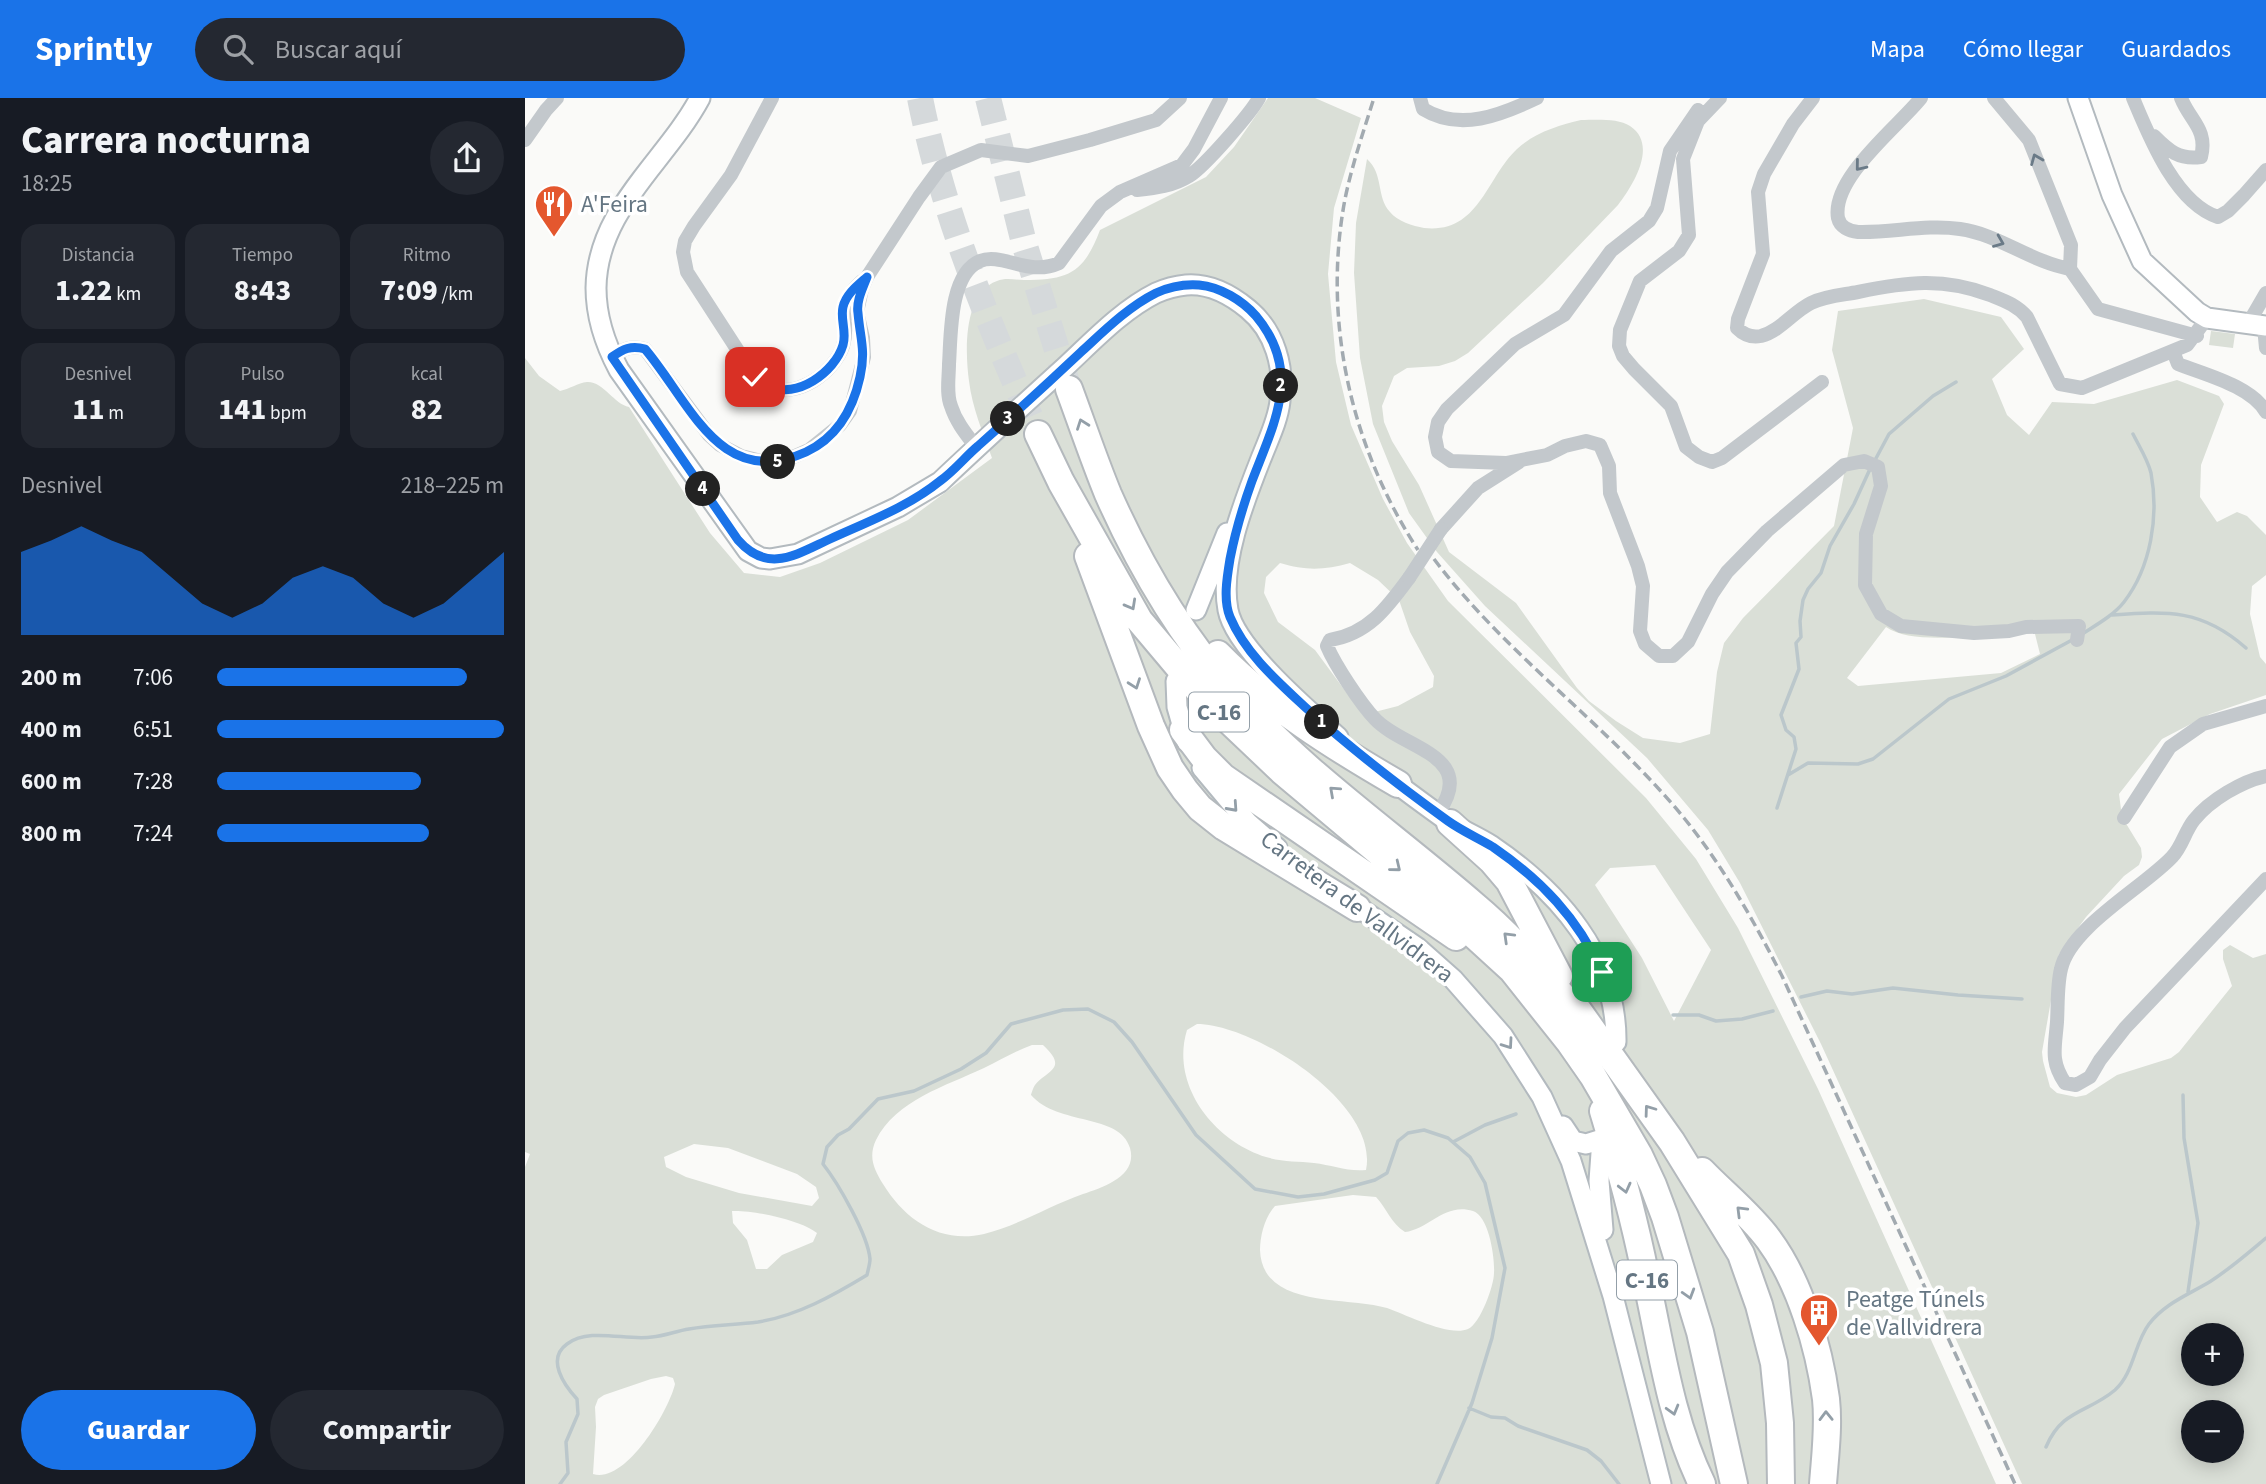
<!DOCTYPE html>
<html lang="es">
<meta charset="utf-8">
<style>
:root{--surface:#171b24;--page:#242831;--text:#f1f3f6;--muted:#9ea1a6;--accent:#1a73e8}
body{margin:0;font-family:"Source Sans 3",sans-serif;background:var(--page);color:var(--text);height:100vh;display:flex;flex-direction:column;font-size:26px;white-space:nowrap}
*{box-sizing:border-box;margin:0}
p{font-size:23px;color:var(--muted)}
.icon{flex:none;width:38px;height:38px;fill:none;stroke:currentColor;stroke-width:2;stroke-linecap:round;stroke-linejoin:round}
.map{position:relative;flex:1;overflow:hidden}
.drawer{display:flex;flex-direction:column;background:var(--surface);width:525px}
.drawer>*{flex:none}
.tools{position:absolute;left:1656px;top:1225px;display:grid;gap:14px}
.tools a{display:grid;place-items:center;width:63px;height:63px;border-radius:50%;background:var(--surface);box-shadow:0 4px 18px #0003;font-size:35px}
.pin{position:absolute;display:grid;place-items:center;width:60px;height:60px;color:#fff;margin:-30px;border-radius:14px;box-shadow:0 4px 10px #0006}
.km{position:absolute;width:35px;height:35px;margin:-18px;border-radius:50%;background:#222;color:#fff;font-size:19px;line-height:35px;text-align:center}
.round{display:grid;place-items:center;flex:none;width:74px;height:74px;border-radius:37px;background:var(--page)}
.summary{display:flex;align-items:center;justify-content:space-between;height:119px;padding:0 21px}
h1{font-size:38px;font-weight:800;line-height:52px}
.figures{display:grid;grid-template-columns:repeat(3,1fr);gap:10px;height:119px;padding:7px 21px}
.figures div{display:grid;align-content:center;border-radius:18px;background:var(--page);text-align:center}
.figures b{font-size:30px;font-weight:800}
.figures small{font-size:19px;font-weight:400}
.figures p{font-size:19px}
.chart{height:196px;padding:14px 21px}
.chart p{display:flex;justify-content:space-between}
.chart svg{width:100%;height:126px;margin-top:7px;fill:var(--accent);opacity:.7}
.cta{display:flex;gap:14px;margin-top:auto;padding:14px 21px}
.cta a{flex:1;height:80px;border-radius:42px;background:var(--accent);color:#fff;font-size:28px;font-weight:800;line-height:80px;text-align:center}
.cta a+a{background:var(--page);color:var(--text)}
ul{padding:0 21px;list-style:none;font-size:23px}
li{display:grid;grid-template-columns:112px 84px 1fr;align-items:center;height:52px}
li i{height:18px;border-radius:9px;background:var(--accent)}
header{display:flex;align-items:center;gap:42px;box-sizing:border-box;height:98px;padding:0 35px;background:var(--accent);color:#fff}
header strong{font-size:33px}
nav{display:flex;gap:38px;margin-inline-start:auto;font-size:24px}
.search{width:490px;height:63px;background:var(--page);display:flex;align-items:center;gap:18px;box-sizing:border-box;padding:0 24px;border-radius:38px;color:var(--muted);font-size:26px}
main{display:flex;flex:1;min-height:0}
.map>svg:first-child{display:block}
.green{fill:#dadfd7;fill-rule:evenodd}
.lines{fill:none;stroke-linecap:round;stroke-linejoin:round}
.stream{stroke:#bbc7cb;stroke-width:3.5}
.highway-tunnel{stroke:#d5d9db;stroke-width:26;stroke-dasharray:26 13;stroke-linecap:butt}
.secondary-casing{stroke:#b3babf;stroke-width:23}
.highway-casing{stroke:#b4b9bd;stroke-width:30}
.street{stroke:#c3c8cc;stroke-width:14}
.secondary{stroke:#fff;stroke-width:19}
.highway{stroke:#fff;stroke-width:26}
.rail{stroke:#a2aab0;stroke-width:3.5;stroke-dasharray:10 5;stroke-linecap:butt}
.street-bridge{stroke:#c3c8cc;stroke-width:14}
.oneway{stroke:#6a7a87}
.oneway2{stroke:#939fa8}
.route-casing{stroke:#fff;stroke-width:14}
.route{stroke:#1a73e8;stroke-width:9}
.labels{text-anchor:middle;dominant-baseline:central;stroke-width:7;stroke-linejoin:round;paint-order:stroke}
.shield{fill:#fff;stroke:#939fa8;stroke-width:2}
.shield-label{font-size:23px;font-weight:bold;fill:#657683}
.poi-label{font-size:24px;fill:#657683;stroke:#fff;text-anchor:start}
.street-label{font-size:24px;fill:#657683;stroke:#fff}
</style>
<header>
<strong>Sprintly</strong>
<div class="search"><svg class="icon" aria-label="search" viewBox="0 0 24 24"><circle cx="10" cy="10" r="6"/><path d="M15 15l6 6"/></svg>Buscar aquí</div>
<nav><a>Mapa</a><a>Cómo llegar</a><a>Guardados</a></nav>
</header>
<main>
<section class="drawer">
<div class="summary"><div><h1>Carrera nocturna</h1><p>18:25</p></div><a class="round"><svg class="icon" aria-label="share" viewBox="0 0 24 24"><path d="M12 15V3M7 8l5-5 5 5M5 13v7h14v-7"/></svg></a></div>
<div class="figures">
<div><p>Distancia</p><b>1.22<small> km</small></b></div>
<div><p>Tiempo</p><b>8:43</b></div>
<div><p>Ritmo</p><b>7:09<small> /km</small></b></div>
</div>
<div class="figures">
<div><p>Desnivel</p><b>11<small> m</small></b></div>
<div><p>Pulso</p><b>141<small> bpm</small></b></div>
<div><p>kcal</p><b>82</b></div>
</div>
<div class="chart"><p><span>Desnivel</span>218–225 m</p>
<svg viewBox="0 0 160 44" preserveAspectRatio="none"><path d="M0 44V15L10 11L20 6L30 11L40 15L50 24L60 33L70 38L80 33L90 24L100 20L110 24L120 33L130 38L140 33L150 24L160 15V44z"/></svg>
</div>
<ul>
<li><b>200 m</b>7:06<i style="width:87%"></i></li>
<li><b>400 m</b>6:51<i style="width:100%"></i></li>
<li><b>600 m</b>7:28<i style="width:71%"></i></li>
<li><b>800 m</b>7:24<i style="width:74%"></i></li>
</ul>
<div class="cta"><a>Guardar</a><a>Compartir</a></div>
</section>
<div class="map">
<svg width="1741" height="1386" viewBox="0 0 1741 1386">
<rect width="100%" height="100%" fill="#fafaf8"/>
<path class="green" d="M 743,0 L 790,0 L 836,20 L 809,110 L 803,176 L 811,264 L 826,327 L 858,401 L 882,445 L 923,503 L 1121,700 L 1171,761 L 1213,830 L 1293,991 L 1471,1386 L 0,1386 L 0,1069 L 5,1056 L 0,1054 L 0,260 L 14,278 L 35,293 C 44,291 53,285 62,284 C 78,283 89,306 104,309 L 185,435 L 219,475 L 255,479 L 295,465 L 383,422 L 467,360 C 458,335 447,309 444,283 C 440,254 438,195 472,183 C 481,179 490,182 499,182 C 545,182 559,174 575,132 L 681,79 L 709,49 ZM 755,465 C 781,473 800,472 825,465 L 853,482 L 874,502 L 885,534 L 909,578 L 908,589 L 873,608 L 838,617 L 790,552 L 753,524 L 739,495 L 741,479 ZM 1130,767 L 1186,852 L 1149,923 L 1117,860 L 1070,787 L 1085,770 ZM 672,926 C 729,926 855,1006 841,1072 C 823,1074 807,1067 789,1065 C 773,1063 757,1064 741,1059 C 689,1043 645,987 662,932 ZM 507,947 L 518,947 C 544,971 522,972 510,987 C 509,988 506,996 506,997 C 533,1028 595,1015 605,1050 C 613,1078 578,1089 558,1096 C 524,1108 494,1127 459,1136 C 415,1146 380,1122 358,1086 C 349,1071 343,1059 351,1042 C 371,1002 421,988 459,970 C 475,962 490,953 507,947 ZM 169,1046 L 203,1050 L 272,1076 L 291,1089 L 294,1100 L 287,1108 L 214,1095 L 161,1079 L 141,1069 L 139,1059 ZM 828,1097 L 851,1099 C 862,1111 866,1125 880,1134 C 904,1131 920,1104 948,1113 C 964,1118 970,1160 969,1175 C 969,1188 955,1226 943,1231 C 924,1239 882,1217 862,1210 C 821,1198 737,1211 735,1152 C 735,1137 740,1119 750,1108 ZM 207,1113 C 228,1112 276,1122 292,1135 L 288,1144 L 257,1157 L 242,1171 L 231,1171 L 222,1142 L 208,1125 ZM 141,1278 L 148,1280 L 150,1286 C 144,1312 101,1386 68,1376 L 71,1329 L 70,1309 L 73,1301 L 79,1297 L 126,1281 Z
M 1056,22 C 1070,22 1093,20 1105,28 C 1134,47 1107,89 1093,107 L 1018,185 L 943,255 L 930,263 L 914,268 L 882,270 L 869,278 L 857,308 L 859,324 L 867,343 L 894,387 L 924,454 L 991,505 L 1052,590 L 1064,603 L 1091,623 L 1118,640 L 1155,645 L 1185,636 L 1192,574 L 1199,545 L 1218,520 L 1309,428 L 1328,330 L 1307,252 L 1313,213 L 1399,201 L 1476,219 L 1499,251 L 1467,281 L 1482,317 L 1504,337 L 1527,304 L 1569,306 L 1652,282 L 1694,298 L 1699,306 L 1676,367 L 1675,399 L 1692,424 L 1712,414 L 1722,418 L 1741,437 L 1741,477 L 1727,488 L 1725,516 L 1735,559 L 1741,566 L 1741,597 L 1685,616 L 1637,641 L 1594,696 L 1597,719 L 1616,750 L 1617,759 L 1614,767 L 1599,778 L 1561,819 L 1534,856 L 1517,954 L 1518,963 L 1525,989 L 1532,995 L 1551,999 L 1561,997 L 1592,977 L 1646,960 L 1654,954 L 1707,888 L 1698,861 L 1698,852 L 1705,847 L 1728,860 L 1741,856 L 1741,1386 L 1497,1386 L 1296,946 L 1215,785 L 1183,732 L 1122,660 L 960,508 L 912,454 L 884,415 L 848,326 L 835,260 L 829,175 L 831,125 L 842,61 C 859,76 851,99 865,114 C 872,123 888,128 899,130 C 954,136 961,80 992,51 C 1009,35 1034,27 1056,22 ZM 1361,529 C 1390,550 1473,534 1509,532 L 1515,556 L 1476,575 L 1333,588 L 1322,580 ZM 1668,1237 L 1706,1237 L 1706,1276 L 1668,1276 ZM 1668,1314 L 1706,1314 L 1706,1353 L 1668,1353 Z
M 1686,233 L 1710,236 L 1708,250 L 1684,247 Z"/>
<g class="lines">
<path class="stream" d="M 1349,364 L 1364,336 L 1408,298 L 1431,284
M 1587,517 C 1643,513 1677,511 1721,550
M 1557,536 C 1571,527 1589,517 1599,504 C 1626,469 1634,418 1626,375 C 1623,362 1614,348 1608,336
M 1263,677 L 1283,665 L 1333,666 L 1348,661 L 1424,601 L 1481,578 L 1547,542
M 1252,710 L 1271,651 L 1269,639 L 1261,632 L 1256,617 L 1274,571 L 1271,545 L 1276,539 L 1275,523 L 1278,502 L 1283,491 L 1296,475 L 1305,448 L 1329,406 L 1345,371
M 1276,899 L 1302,893 L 1327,896 L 1368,890 L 1433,897 L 1497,901
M 1148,917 L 1174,917 L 1191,923 L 1217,921 L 1248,913
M 1658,997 L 1659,1040 L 1673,1125 L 1663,1194
M 928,1044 L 960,1027 L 991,1016
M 944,1310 L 966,1319 L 980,1320 L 993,1328 L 1062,1352 L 1076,1363 L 1094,1386
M 1521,1349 C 1537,1311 1563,1315 1590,1292 C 1609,1275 1609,1246 1624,1226 C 1640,1205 1665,1196 1686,1183 C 1706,1170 1723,1155 1741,1140
M 35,1386 L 43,1375 L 41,1344 L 53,1316 L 52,1301 C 39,1287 21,1261 42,1246 C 65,1229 101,1243 127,1239 C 140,1238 151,1233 164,1231 C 187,1227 210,1227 233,1224 C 272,1218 309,1197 342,1177 C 343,1172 345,1166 345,1161 C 343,1137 313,1085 298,1066 L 302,1049 L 313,1037 L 324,1031 L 353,1001 L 389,993 L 436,971 L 461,955 L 486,926 L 538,912 L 563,911 L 589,924 L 607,944 L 671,1037 L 730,1091 L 773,1099 L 799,1096 L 850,1082 L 862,1075 L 873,1043 L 883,1035 L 899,1032 L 923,1040 L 945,1059 L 960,1085 L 980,1170 L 967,1240 L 947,1305 L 912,1386"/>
<path class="highway-tunnel" d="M 395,0 C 418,117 464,228 513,336
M 463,0 L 499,145 L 544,291"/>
<g class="secondary-casing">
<path id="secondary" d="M 175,0 C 140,65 72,111 71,190 C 71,220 80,246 94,272 L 223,453 L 236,460 L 245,461 L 273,456 L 373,409 L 415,384 C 456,345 498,307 540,269 C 568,243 597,212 631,195 C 640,191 651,188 661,187 C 685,185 706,197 723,211 C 750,233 760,270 755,303 C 753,322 744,340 737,358 C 720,401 694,465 703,512 C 710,550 784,613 813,639
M 1553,0 L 1587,97 L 1617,163 L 1672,214 L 1682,220 L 1741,228
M 671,512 L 702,435
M 651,583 L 652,609 L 662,644
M 677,670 L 723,725 L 752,750
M 864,680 C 884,695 904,710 924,724 C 938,733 953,739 967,748 C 1033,793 1092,859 1091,944
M 824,803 L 893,850 L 928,881 L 978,938 L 1017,999 L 1046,1063 L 1088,1198 L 1136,1386
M 1038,1028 L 1048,1043 L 1061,1046 L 1077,1041 L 1074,1083 L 1078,1132"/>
</g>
<g class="highway-casing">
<path id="highway" d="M 544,291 C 557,326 569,362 583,396 C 614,466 655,536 706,594 C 778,675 867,736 949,807 C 991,842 1026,885 1062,926
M 513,336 L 536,384 L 614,522 L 678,598 L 758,674 L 906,798 L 987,872 L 1045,945 L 1068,978 L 1114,1057 L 1128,1087 L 1140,1119 L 1175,1234 L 1209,1386
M 563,458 L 626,628 L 645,670 L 660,692 L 675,710 L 699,729 L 832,810
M 693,556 C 745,609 809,649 873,686
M 658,632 L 679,660 L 698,679 L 931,839
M 925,725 L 967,763 L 984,783 L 1034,878
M 1053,912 L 1147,1044 L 1216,1156 L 1234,1207 L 1249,1265 L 1255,1325 L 1256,1386
M 1078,1013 C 1095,1069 1111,1127 1122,1185 C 1137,1254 1146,1322 1177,1386
M 1177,1073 C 1198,1095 1226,1117 1244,1142 C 1275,1184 1294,1249 1301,1301 C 1304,1329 1300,1358 1298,1386"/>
</g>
<path class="street" d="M 247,0 L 206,77 L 169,128 L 160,143 L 158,154 L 162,174 L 230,279 C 234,282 239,286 244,288 C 272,302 309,274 318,248 C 327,218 305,212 337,183
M 895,0 L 898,11 C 935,34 976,17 1012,0
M 1195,0 L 1173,23 L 1158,61 L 1164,137 L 1154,153 L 1115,183 L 1095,232 L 1094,248 L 1098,258 L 1109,271 L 1146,308 L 1161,349 L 1174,359 L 1187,364 L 1197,360 L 1297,284
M 1288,0 L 1268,26 L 1239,76 L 1233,94 L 1238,156 L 1213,221 L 1212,230 C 1219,237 1226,240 1236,238 C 1255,233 1268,214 1286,205 C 1300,198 1317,197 1333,194 C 1381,184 1418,179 1465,197 C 1480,203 1492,207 1502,219 L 1535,286 L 1557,290 L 1662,247 L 1682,220
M 1396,0 C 1374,28 1306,80 1313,120 C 1315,129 1324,133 1333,134 C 1367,135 1401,126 1435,131 C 1473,136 1506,164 1545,171
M 1469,0 L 1504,42 L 1546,147 L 1545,171 L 1573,211 L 1672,238
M 1608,0 C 1624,38 1650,105 1693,119 L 1703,113 L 1719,97 L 1741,72
M 1173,12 L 1145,53 L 1132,110 L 1124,123 L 1086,153 L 1039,217 L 990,246 L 922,311 L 913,324 L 910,339 L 913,354 L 926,363 L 981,365 L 1022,357 L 1040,348 L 1061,343 L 1075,347 L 1084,368 L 1085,395 L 1113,468 L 1118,488 L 1115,533 L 1120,546 L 1134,558 L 1148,558 L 1163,544 L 1187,496 L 1202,474 L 1242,433 L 1319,367 L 1339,363 L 1353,369 L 1356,388 L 1341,436 L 1340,487 L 1356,516 L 1376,528 L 1449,535 L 1484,533 L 1501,529 L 1554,528 L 1552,542
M 1629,38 C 1644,53 1654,62 1676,59 C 1683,31 1665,23 1656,0
M 0,42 L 21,12 L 32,0
M 612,92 C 631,90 648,88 664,78 C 679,69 726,15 734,0
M 1723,226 L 1741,195
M 1739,229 L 1741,250
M 1648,253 L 1653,266 C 1681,277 1726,288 1741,314
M 87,259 C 98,251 106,247 120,251 L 184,337 L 195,347 L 216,358 L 244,365 L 259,363 L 284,352 L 315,327 L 325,313 L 339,259 L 338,240 L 332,214 L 337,191 L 342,179 L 394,99 L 416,69 L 456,52 L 503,58 L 565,42 L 631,22 L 655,0
M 451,349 C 441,336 431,324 426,308 C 421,296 424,279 424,266 C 426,238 424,176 455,163 C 477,154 503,179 534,165 L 576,108 L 595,94 L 657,67 L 669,51 L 696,0
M 916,431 L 953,390 L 994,364
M 884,480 C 862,510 843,536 805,542 L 802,548 C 810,567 835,605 850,621 C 878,651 954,657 913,715
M 1741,678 C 1717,683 1685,702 1669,722 C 1660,733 1657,749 1647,759 C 1619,789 1545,829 1536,871 C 1532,887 1533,907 1532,924 C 1530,950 1525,963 1540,985 L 1551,987 L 1565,979 L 1575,962 L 1600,930 L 1741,781
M 1599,720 L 1645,649 L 1678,626 L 1741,608"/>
<use href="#secondary" class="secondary"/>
<use href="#highway" class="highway"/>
<path class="rail" d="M 848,3 C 838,35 827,67 820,101 C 797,223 826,349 893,452
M 909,461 C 981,557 1083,627 1159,720 C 1198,768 1229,823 1257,878 L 1490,1386"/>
<path class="street-bridge" d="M 884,480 L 916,431"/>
</g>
<defs><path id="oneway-chevron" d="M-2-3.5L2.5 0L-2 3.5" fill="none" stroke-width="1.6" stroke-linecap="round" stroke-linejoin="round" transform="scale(1.75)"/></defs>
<g class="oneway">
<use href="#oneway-chevron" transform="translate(1511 61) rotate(-112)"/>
<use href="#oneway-chevron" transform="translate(1335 68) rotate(129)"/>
<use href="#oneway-chevron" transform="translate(1474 144) rotate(22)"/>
</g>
<g class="oneway2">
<use href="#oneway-chevron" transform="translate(557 326) rotate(-110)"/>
<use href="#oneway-chevron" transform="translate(606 507) rotate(61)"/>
<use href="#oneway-chevron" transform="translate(610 586) rotate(70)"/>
<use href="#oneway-chevron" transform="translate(809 693) rotate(-138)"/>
<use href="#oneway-chevron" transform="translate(708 709) rotate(48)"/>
<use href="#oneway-chevron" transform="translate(871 769) rotate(39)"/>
<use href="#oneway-chevron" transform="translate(983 839) rotate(-136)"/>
<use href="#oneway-chevron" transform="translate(983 946) rotate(55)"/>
<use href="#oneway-chevron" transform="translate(1124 1012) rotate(-126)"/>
<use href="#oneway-chevron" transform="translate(1100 1090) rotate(76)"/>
<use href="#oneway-chevron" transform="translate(1216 1113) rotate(-135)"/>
<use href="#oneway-chevron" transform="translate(1164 1196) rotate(73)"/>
<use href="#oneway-chevron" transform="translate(1148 1312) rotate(74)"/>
<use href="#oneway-chevron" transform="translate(1301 1318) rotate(-91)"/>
</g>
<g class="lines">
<g class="route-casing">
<path id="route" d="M 230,279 C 234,282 239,286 244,288 C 271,302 310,274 318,247 C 322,234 315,221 318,209 C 321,196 333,187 342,179 C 338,190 331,203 333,215 C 335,240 341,252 335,279 C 328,311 313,339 281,354 C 195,393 165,304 120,251 C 106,247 98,251 87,259 L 213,442 C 243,476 270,457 305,441 C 342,424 383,409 415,383 C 429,373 440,359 453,348 C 488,317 522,286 556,254 C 579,233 603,209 631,195 C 644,189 660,186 674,187 C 695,189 717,202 731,218 C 778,274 749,325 727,383 C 718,408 710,435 705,461 C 702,479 698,502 705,519 C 720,555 752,583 780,609 C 825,650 873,687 923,723 C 937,733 953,740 968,749 C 1016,782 1053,820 1077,874"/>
</g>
<use href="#route" class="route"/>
</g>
<defs>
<g id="restaurant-pin" transform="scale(2.0125)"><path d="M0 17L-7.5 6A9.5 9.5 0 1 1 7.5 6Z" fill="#e4572e" stroke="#fff"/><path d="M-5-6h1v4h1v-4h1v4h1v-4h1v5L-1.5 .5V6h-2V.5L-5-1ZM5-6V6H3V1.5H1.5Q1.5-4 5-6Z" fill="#fff"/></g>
<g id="building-pin" transform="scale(2.0125)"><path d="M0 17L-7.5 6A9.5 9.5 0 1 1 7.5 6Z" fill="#e4572e" stroke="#fff"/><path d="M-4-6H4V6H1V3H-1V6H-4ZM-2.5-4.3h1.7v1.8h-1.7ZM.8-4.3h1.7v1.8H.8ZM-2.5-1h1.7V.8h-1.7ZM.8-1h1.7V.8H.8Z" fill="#fff"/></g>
</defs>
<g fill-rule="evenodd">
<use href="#restaurant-pin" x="29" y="106"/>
<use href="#building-pin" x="1294" y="1215"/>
</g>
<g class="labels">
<g class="shield">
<rect x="664" y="594.5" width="60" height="39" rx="5"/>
<rect x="1092" y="1162.5" width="60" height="39" rx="5"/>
</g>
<g class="shield-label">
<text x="694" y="614">C-16</text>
<text x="1122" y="1182">C-16</text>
</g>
<g class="poi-label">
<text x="56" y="106">A'Feira</text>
<text x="1321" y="1201">Peatge Túnels<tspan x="1321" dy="28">de Vallvidrera</tspan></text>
</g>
<g class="street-label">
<text transform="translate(832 809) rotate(37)">Carretera de Vallvidrera</text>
</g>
</g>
</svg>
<div class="tools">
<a>+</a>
<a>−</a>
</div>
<div class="pin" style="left:1077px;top:874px;background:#1e9e55"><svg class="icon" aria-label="arrive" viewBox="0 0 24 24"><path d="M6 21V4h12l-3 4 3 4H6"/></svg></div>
<div class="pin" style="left:230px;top:279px;background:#d93025"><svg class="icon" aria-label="check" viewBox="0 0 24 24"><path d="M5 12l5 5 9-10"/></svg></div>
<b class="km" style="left:797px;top:624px">1</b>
<b class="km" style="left:756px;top:288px">2</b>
<b class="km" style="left:483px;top:321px">3</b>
<b class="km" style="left:178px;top:391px">4</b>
<b class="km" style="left:253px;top:364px">5</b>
</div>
</main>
